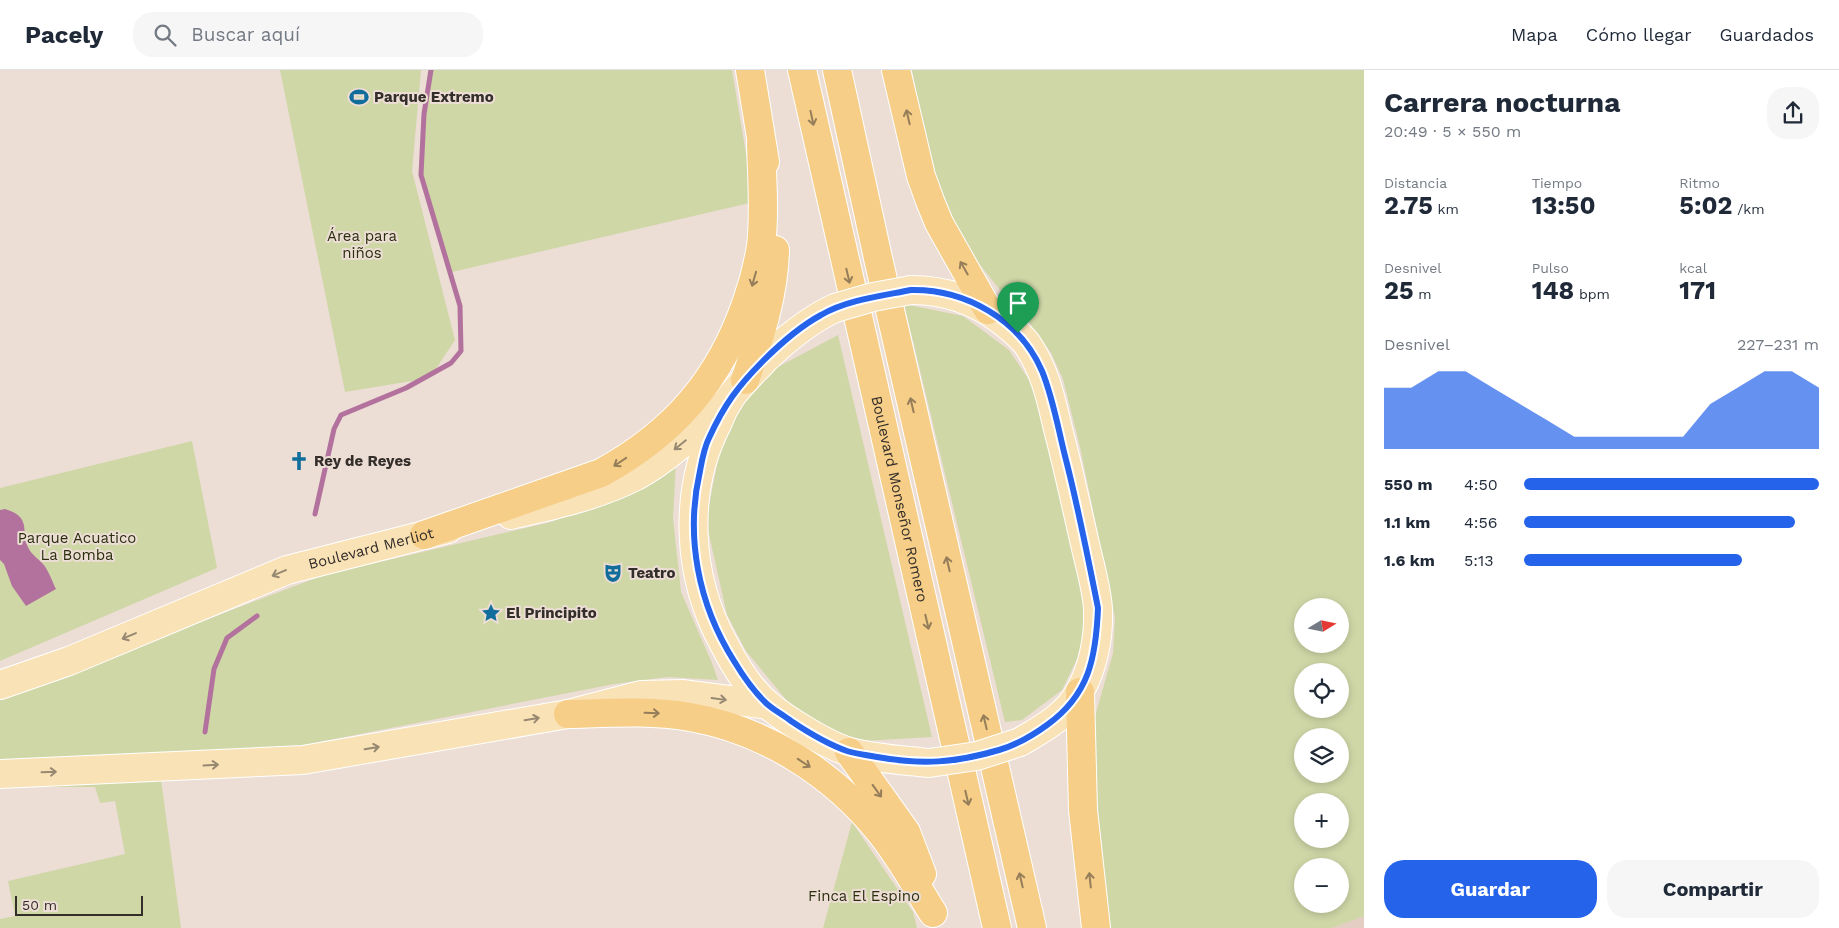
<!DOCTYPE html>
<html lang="es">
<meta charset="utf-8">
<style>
:root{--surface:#fff;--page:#f6f6f7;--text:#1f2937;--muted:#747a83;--line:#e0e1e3;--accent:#2563eb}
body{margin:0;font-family:"Work Sans",sans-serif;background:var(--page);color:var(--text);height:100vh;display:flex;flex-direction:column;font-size:19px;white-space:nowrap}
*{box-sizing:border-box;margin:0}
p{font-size:16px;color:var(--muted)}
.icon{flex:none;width:28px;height:28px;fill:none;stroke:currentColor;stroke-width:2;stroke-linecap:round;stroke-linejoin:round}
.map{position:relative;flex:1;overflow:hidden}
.details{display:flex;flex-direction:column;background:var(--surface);width:475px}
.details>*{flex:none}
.needle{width:32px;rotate:80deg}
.buttons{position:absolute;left:1294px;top:528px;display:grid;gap:10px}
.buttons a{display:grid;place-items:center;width:55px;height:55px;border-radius:50%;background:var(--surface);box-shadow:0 2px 8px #0003;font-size:25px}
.scale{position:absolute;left:15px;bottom:12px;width:128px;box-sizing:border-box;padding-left:5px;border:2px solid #342e2b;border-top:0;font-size:14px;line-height:18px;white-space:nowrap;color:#342e2b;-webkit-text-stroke:4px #ecddd5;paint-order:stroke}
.pin{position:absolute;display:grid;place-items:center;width:42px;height:42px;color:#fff;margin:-51px -21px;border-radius:50% 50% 50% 0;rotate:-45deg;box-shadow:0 0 5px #0007}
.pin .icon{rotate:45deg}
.round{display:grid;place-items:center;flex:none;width:52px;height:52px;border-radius:20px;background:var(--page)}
.headline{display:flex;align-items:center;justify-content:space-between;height:85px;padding:0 20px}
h1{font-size:28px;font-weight:700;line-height:38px}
.figures{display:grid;grid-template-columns:repeat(3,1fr);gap:8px;height:85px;padding:5px 20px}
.figures div{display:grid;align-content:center}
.figures b{font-size:25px;font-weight:700}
.figures small{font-size:14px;font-weight:400}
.figures p{font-size:14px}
.chart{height:140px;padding:10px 20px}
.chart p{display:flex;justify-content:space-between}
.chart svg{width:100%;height:90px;margin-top:5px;fill:var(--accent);opacity:.7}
.action{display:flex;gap:10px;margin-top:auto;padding:10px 20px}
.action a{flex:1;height:58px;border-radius:20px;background:var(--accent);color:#fff;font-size:20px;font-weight:700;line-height:58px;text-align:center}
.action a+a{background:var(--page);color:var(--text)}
ul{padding:0 20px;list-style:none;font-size:16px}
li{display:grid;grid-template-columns:80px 60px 1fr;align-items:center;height:38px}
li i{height:12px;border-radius:6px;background:var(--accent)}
header{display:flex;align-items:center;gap:30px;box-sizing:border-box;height:70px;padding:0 25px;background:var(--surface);border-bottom:1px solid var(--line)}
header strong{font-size:24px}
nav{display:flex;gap:28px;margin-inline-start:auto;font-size:18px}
.search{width:350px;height:45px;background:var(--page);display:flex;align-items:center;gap:12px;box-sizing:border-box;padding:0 18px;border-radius:20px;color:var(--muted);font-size:19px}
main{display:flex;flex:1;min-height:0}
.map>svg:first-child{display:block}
.built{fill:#e4cdc3}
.green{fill:#d0d7a7;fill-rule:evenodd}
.water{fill:#b2729d}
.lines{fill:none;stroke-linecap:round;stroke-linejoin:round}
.stream{stroke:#b2729d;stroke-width:5}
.primary-casing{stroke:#fff;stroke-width:30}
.highway-casing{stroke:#fff;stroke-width:30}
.primary{stroke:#fae2b7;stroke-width:28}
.highway{stroke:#f6ce87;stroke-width:28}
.primary-bridge-casing{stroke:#fff;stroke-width:30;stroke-linecap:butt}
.primary-bridge{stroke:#fae2b7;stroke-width:28}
.oneway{stroke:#957e59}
.oneway2{stroke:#978871}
.route-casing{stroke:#fff;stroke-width:10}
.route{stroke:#2563eb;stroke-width:6}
.labels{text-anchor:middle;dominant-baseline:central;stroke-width:4;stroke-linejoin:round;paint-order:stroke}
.poi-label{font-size:15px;font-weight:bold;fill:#342e2b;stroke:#ecddd5;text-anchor:start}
.park-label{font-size:15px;fill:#2b2f0e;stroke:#ecddd5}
.street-label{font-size:15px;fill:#342e2b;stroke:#ecddd5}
</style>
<header>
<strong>Pacely</strong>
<div class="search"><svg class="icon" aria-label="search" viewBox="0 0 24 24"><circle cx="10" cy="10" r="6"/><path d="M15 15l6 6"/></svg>Buscar aquí</div>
<nav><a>Mapa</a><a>Cómo llegar</a><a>Guardados</a></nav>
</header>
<main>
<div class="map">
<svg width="1364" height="858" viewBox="0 0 1364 858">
<rect width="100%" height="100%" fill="#ecddd5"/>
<path class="built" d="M 1364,846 L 1364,858 L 1332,858 Z"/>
<path class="green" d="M 280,0 L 421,0 L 412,101 L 455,270 L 430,308 L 345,322 Z
M 428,0 L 732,0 L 754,132 L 448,203 L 421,101 Z
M 912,0 L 1364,0 L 1364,846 L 1332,858 L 1111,858 L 1092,748 L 1094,650 L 1113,583 L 1115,548 L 1080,377 L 1063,309 L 1051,283 L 1029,252 L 996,215 L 965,176 L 945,139 L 932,101 ZM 1302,536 L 1340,536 L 1340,574 L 1302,574 ZM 1302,601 L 1340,601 L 1340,639 L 1302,639 ZM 1302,666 L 1340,666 L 1340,704 L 1302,704 ZM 1302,731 L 1340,731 L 1340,769 L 1302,769 ZM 1302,796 L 1340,796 L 1340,834 L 1302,834 Z
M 904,234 L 963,246 L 1009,280 L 1033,316 L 1070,454 L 1086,550 L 1080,583 L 1062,620 L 1022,650 L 1005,652 Z
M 838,265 L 932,667 L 863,671 L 828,659 L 793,638 L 746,581 L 727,545 L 706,451 L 725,353 L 761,306 Z
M 192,371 L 217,498 L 0,591 L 0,418 Z
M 676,392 L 673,448 L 681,522 L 712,593 L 718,610 L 668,607 L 614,614 L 294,677 L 0,692 L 0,628 L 324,505 L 551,452 L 642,415 Z
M 161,709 L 181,858 L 0,858 L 0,849 L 15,846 L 8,811 L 125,784 L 115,731 L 100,733 L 95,717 L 0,717 Z
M 852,752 L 913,842 L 917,858 L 823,858 Z"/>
<path class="water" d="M 5,439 C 34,448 19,462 29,479 C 32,485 39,489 43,494 C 49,501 52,511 56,519 L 26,536 L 12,516 L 4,494 L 0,490 L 0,440 Z"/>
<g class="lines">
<path class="stream" d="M 315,444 L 334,359 L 341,345 L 406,318 L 451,293 L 461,281 L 460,236 L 421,105 L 424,44 L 431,0
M 205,662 L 214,599 L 227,568 L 257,546"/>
<g class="primary-casing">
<g id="primary">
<path d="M 911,220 C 946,220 975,230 1002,251 C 1011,258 1020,265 1027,274 C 1045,300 1051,329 1058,359 C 1068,397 1076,435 1085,474 C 1089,492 1098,523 1098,541 C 1099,567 1093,598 1080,621 C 1068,645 1042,659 1020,672"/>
<path d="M 835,238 C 809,250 786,269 765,289 C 753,302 740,314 730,328 C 725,336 721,344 718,352 C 682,421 687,507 724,574 C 735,596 749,619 768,635 C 786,650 828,676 850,682 C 876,689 903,690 929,693"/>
<path d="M 511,445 C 554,435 597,426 636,406 C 671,387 700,357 729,330"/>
<path id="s1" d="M 0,615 L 69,591 L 287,500 L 448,459"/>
<path d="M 0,704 L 303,690 L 568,644 L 641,625 L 682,624 L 768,635"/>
</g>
</g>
<g class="highway-casing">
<g id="highway">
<path d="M 750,0 L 765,92"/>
<path id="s2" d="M 802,0 L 997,858"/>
<path d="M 837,0 L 878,188 L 1032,858"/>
<path d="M 896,0 L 921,106 L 930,131 L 939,153 L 988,240"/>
<path d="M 745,310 C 760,267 774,225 775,180"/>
<path d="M 424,465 L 601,403 C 674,363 720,310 747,231 C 753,214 758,195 761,176 C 765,143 762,108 761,74"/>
<path d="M 1080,622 L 1083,740 L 1096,858"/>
<path d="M 568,644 C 608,643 650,640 690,647 C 765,660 834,704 881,763 C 901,788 916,816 933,843"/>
<path d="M 849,682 L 906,762 L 922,804"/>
</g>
</g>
<use href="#primary" class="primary"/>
<use href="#highway" class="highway"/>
<g class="primary-bridge-casing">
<path id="primary-bridge" d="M 835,238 L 873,227 L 911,220
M 929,693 L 977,686 L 1020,672"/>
</g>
<use href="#primary-bridge" class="primary-bridge"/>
</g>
<defs><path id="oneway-shaft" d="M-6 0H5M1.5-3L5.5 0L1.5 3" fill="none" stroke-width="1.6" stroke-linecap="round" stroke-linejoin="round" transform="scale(1.25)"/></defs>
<g class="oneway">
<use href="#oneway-shaft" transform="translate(908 47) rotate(-103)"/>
<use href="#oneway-shaft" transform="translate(812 48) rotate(78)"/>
<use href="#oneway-shaft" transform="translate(964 198) rotate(-120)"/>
<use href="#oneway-shaft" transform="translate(848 206) rotate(77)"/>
<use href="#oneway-shaft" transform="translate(754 209) rotate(106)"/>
<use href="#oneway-shaft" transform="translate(912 335) rotate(-103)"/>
<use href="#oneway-shaft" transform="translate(620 392) rotate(146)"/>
<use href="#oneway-shaft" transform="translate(948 494) rotate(-103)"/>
<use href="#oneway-shaft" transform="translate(927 552) rotate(77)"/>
<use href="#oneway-shaft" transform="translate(652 643) rotate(2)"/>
<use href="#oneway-shaft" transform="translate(985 652) rotate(-103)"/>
<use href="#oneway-shaft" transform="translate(804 693) rotate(34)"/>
<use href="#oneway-shaft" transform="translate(877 721) rotate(54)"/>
<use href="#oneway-shaft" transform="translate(967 728) rotate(77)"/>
<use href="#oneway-shaft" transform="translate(1021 810) rotate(-103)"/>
<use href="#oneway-shaft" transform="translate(1090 810) rotate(-96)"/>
</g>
<g class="oneway2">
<use href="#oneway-shaft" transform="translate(680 375) rotate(141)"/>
<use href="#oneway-shaft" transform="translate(279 503) rotate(157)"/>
<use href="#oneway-shaft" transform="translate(129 566) rotate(157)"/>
<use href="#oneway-shaft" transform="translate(719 629) rotate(8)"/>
<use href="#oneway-shaft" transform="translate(532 649) rotate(-9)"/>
<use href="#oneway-shaft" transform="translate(372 678) rotate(-10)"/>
<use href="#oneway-shaft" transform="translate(211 695) rotate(-3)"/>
<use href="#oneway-shaft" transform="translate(49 702) rotate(-2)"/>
</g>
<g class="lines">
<g class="route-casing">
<path id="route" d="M 911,220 C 966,219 1020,250 1042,301 C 1053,328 1058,358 1065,386 C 1078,436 1088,488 1098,538 C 1096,588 1089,625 1047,655 C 1032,666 1016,675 999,680 C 955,693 922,695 877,687 C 867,685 856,684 847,681 C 827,674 809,663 791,651 C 783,645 774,640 767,634 C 753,621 743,606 734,591 C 698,534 685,466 700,401 C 702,390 704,378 709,368 C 724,335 738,316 763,291 C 780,274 799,257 821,245 C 847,230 881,226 911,220 Z"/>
</g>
<use href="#route" class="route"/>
</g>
<defs>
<g id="stadium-bare" transform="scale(1.5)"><path d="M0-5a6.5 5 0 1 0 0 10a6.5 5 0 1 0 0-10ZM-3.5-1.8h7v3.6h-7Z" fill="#116d9c" stroke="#ecddd5" stroke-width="2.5" paint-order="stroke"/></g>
<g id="church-bare" transform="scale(1.5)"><path d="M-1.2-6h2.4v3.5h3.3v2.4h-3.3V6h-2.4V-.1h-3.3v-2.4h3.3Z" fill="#116d9c" stroke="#ecddd5" stroke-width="2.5" paint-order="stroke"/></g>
<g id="theatre-bare" transform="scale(1.5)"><path d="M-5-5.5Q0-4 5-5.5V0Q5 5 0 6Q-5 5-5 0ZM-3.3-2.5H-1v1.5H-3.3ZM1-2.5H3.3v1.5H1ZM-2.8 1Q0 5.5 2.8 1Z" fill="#116d9c" stroke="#ecddd5" stroke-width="2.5" paint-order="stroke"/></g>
<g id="sight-bare" transform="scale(1.5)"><path d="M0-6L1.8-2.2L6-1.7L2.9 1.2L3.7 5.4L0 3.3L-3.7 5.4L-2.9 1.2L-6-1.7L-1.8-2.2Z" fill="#116d9c" stroke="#ecddd5" stroke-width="2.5" paint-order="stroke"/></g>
</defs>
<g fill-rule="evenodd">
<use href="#stadium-bare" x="359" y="27"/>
<use href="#church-bare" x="299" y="391"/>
<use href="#theatre-bare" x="613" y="503"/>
<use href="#sight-bare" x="491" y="543"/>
</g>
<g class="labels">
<g class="poi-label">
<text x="374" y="27">Parque Extremo</text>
<text x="314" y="391">Rey de Reyes</text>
<text x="628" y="503">Teatro</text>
<text x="506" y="543">El Principito</text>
</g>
<g class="park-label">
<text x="362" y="166">Área para<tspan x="362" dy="17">niños</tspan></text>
<text x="77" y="468">Parque Acuatico<tspan x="77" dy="17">La Bomba</tspan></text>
<text x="864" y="826">Finca El Espino</text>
</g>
<g class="street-label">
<text stroke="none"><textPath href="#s2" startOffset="440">Boulevard Monseñor Romero</textPath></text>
<text stroke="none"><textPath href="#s1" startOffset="396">Boulevard Merliot</textPath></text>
</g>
</g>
</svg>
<div class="buttons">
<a><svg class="needle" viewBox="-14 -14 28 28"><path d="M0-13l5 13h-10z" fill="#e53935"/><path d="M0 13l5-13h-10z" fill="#747a83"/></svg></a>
<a><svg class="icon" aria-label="locate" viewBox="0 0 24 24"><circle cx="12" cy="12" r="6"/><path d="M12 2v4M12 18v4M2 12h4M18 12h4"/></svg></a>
<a><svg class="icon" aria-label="layers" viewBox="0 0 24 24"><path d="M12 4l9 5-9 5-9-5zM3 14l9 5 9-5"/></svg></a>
<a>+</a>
<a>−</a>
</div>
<div class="scale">50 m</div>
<div class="pin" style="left:1018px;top:263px;background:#1e9e55"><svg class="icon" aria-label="arrive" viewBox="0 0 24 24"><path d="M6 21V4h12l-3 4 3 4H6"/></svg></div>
</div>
<section class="details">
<div class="headline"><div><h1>Carrera nocturna</h1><p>20:49 · 5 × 550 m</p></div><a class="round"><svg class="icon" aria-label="share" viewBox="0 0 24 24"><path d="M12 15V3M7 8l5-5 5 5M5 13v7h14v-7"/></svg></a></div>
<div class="figures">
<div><p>Distancia</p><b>2.75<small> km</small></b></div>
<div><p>Tiempo</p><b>13:50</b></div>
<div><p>Ritmo</p><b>5:02<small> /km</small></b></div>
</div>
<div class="figures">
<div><p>Desnivel</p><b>25<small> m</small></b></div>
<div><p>Pulso</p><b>148<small> bpm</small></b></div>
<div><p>kcal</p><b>171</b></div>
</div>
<div class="chart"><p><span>Desnivel</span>227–231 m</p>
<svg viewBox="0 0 160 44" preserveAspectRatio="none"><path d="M0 44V14L10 14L20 6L30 6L40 14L50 22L60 30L70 38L80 38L90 38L100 38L110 38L120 22L130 14L140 6L150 6L160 14V44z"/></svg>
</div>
<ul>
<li><b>550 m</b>4:50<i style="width:100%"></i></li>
<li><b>1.1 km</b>4:56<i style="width:92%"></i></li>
<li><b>1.6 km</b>5:13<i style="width:74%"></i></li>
</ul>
<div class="action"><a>Guardar</a><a>Compartir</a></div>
</section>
</main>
